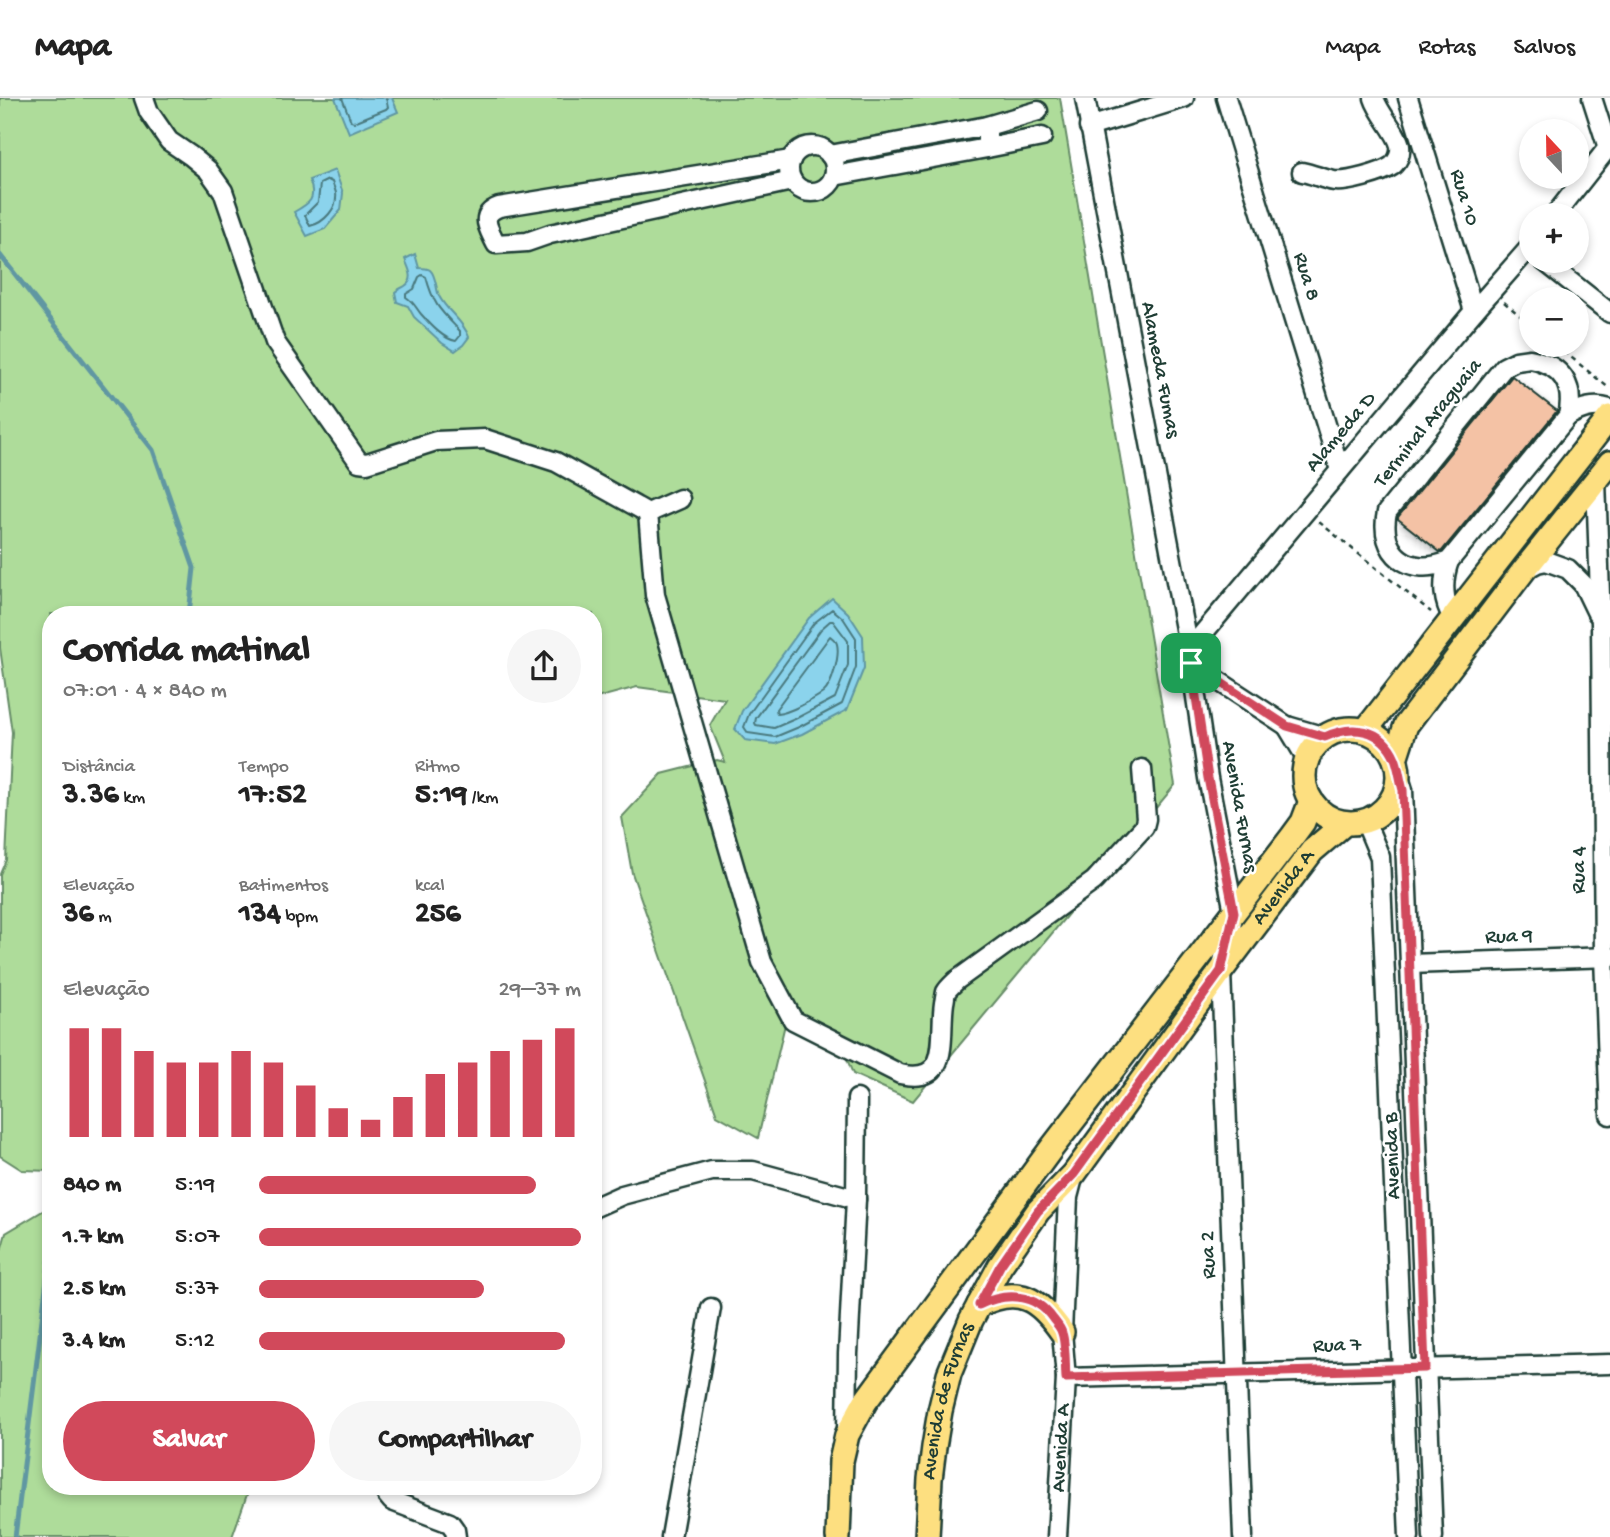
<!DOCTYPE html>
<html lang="pt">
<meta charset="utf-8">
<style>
:root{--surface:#fff;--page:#f6f6f6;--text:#222;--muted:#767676;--line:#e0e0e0;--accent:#d1495b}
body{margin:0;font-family:"Gochi Hand",sans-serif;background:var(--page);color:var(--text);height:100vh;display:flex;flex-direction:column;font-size:26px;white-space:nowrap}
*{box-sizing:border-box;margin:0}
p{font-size:23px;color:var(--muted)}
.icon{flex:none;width:38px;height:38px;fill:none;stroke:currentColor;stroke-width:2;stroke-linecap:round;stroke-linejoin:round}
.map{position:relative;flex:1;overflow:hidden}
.sheet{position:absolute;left:42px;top:508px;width:560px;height:889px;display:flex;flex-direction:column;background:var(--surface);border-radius:28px;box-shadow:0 4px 10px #0003}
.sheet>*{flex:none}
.needle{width:46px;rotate:338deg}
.buttons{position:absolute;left:1519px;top:21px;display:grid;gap:14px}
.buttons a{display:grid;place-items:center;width:70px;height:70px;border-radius:50%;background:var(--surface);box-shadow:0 4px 10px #0003;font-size:35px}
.pin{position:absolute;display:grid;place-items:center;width:60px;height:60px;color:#fff;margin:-30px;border-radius:14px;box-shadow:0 4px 10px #0006}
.round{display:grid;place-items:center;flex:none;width:74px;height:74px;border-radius:37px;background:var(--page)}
.headline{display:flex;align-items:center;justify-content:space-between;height:119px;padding:0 21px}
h1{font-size:38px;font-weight:700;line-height:52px}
.metrics{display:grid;grid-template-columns:repeat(3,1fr);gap:10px;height:119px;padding:7px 21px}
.metrics div{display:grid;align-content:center}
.metrics b{font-size:30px;font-weight:700}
.metrics small{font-size:19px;font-weight:400}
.metrics p{font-size:19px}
.chart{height:196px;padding:14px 21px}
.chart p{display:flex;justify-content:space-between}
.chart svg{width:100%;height:126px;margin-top:7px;stroke:var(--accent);stroke-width:6}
.primary-button{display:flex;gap:14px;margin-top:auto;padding:14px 21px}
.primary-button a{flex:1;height:80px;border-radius:42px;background:var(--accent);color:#fff;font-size:28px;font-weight:700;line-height:80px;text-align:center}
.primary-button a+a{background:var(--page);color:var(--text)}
ul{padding:0 21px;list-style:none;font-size:23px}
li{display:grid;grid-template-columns:112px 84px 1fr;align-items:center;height:52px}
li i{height:18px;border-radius:9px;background:var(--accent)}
header{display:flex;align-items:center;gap:42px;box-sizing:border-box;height:98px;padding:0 35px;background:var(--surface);border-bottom:2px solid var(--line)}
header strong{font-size:33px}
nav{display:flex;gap:38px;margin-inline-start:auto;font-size:24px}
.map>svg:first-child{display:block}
.green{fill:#aedc9a;stroke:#668c67;stroke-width:2}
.water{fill:#8bd3ec;stroke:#6097a2;stroke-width:2}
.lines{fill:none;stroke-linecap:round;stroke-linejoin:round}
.shore{stroke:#4a797e;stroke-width:2}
.stream{stroke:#6097a2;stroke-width:5}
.building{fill:#f4c2a5;stroke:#1f3d34;stroke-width:2;filter:url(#shadow)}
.minor-casing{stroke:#1f3d34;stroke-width:23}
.major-casing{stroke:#1f3d34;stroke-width:28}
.path{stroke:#1f3d34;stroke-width:2.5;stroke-dasharray:5 5;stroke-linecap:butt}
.minor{stroke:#fff;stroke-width:18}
.major{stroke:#fddf80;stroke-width:23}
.route-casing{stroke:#fff;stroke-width:14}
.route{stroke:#d1495b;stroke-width:9}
.labels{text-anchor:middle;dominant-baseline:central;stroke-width:5;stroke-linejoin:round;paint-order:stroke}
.street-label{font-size:21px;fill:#1f3d34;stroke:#fff}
</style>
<header>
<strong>Mapa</strong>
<nav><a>Mapa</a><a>Rotas</a><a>Salvos</a></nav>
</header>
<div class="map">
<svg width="1610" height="1439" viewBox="0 0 1610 1439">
<defs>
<filter id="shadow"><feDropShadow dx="3" dy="5.5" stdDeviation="3.5" flood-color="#0004"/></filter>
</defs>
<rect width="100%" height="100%" fill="#fff"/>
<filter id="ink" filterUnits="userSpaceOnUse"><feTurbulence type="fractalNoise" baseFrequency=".0143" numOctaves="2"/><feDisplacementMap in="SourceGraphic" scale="14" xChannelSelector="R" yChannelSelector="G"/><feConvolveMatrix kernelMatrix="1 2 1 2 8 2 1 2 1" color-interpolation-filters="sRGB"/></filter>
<g filter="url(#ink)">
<path class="green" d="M 0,0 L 1060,0 L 1175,687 L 913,1003 L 853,976 L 841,946 L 786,922 L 758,1040 L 717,1017 L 632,775 L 622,719 L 662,676 L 717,662 L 725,664 L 710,627 L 725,601 L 637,589 L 593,601 L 593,516 L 51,516 L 51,1073 L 22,1072 L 0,1058 L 0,776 L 6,762 L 12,634 L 0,550 Z
M 51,1108 L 51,1388 L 250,1388 L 232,1439 L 0,1439 L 0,1156 L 6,1135 Z"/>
<path class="water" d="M 335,0 L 392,0 L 398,14 L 349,35 Z
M 335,72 L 343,95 L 341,112 L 325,131 L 307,138 L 294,114 C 310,105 317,101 309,82 Z
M 415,156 L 419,170 C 422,170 427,170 430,172 C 436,177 436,191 439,198 C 447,214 463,222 469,239 L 463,247 L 455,253 L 442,245 L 414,219 L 408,208 L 397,204 L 395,194 C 398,191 402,190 405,188 C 416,181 408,170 405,161 Z
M 832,500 L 848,515 L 863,538 L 864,570 L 847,612 L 802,636 L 775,646 L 745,642 L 735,631 L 742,613 L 809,520 Z"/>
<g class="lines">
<path class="shore" d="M 342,0 L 351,23 L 354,24 L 386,11 L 388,9 L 386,0
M 328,82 L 332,84 C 333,87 335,91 336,95 C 338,110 324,125 310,128 L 305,117 L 318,104 L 320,86 Z
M 422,177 L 426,179 C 434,208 440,212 460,233 L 460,238 L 456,243 C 443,241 430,226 421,216 C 416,210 414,204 406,199 L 406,196 L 414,191 L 419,179 Z
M 832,511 L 843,520 L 856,540 L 856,569 L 842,606 L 799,629 L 775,639 L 748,635 L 744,629 L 749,616 L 814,525 Z
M 830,523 L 833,523 L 848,543 L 848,567 L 835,600 L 795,621 L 774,630 L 756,627 L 755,625 L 756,620 L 821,531 Z
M 830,538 C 833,541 836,542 837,546 C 840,558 832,588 823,595 C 813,602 789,615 777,616 L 776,611 Z"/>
<path class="stream" d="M 0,157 L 153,352 L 194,470 L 189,516
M 15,1439 L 51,1149"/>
</g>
<path class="building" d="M 1512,278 L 1557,313 L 1442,453 L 1440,454 L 1398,421 L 1398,419 Z"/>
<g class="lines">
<g class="minor-casing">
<g id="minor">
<path d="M 144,0 L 149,14 L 169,43 L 191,58 L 208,72 L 223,93 L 275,244 L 359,364 L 367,365 L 436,343 L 485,341 L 556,364 L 648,415 L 680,401"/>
<path d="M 1085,0 L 1189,552 L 1208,680 L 1234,814 L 1221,873 L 1243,1439"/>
<path d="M 1226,0 L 1340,372"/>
<path d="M 1408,0 L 1474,213"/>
<path d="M 1592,0 L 1608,50"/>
<path d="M 1089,29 L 1184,0"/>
<circle cx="812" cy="71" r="23"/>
<path d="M 987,50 L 1042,39"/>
<path d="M 830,57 L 987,28 L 1038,13"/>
<path d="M 791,62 L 499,109 C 478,117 489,131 496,146 L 527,144 L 550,136 L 792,83"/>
<path d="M 1302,74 C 1313,76 1323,81 1334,83 C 1346,85 1382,75 1392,68 C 1398,63 1401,56 1400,48 C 1398,35 1379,16 1374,0"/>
<path d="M 834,78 L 987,50 L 987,28"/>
<path d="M 1555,117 L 1610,47"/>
<path d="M 1544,163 L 1610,215"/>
<path d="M 1530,261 C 1562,267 1575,287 1568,318 L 1449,463 C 1410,480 1378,456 1387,414 L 1504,269 L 1516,263 Z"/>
<path d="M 1568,318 C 1582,310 1594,306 1610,311"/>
<path d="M 1596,382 L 1601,526 L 1604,859 L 1610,1017"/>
<path d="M 648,415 L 655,497 L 762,864 L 793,922 L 900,976 C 952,988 939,939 944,905 C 945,901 945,897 946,894 C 948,890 954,885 957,882 L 1094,783 L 1144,729 L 1146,721 L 1142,671"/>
<path d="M 1449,463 C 1442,483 1442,502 1453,520"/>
<path d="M 1524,472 L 1537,465 L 1546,463 L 1568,471 L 1583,486 L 1597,515"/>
<path d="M 1189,552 L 1474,213 L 1531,148"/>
<path d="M 1191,565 L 1287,628 L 1325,639"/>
<path d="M 1287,628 L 1307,661"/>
<path d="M 1398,676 L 1403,692 L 1433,1439"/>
<path d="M 1365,723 L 1380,759 L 1409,1439"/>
<path d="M 1410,866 L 1610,859"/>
<path d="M 593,1110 L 622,1097 L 712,1073 L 753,1073 L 856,1101"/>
<path d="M 1066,1280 L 1610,1266"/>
<path d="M 847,1337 L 848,1256 L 856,1101 L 857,1001"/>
<path d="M 383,1388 L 387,1397 L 392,1403 L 450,1425 L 455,1432 L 456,1439"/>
<path d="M 671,1439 L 711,1210"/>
<path id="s1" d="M 1057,1439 L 1066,1280 L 1062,1234 L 1068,1099 L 1074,1076"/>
</g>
</g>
<g class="major-casing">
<g id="major">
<circle cx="1351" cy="678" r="47"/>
<path d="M 1365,633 L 1610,319"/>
<path d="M 1395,661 L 1406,627 L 1524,472 L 1610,365"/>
<path d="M 979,1207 C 1019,1187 1039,1201 1062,1234"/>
<path d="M 838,1439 L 841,1363 L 847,1337 L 865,1304 L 1051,1051 L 1292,739 L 1303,724 L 1311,703"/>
<path id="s2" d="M 927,1439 L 930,1381 L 934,1349 L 940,1313 L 949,1276 L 971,1222 L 1000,1168 L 1038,1113 L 1074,1076 L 1221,873 L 1312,753 L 1345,725"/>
</g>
</g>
<path class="path" d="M 1504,204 L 1531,227
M 1556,247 L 1610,291
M 1319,424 L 1431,514"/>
<use href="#minor" class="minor"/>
<use href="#major" class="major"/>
</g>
</g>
<g class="lines" filter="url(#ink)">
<g class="route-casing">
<path id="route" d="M 1191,565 L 1287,628 L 1325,639 C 1352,626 1382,630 1395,660 C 1399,670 1400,682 1403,692 L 1425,1270 L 1066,1280 C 1065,1268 1066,1246 1062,1235 C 1061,1230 1056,1225 1053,1221 C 1035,1195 1006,1194 979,1207 L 1000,1168 L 1038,1113 L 1074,1076 L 1221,873 L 1234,814 L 1208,680 Z"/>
</g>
<use href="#route" class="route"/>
</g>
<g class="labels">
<g class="street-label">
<text transform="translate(1463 100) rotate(73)">Rua 10</text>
<text transform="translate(1305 179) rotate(73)">Rua 8</text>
<text transform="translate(1159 272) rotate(79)">Alameda Fumas</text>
<text transform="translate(1429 326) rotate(-51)">Terminal Araguaia</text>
<text transform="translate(1342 335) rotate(-50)">Alameda D</text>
<text transform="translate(1238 709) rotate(80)">Avenida Furnas</text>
<text transform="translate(1580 772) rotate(-90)">Rua 4</text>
<text stroke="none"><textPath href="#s2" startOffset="758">Avenida A</textPath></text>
<text transform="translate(1509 840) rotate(-2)">Rua 9</text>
<text transform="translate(1394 1058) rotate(-92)">Avenida B</text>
<text transform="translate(1210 1157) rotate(-92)">Rua 2</text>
<text transform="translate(1337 1249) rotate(-2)">Rua 7</text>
<text stroke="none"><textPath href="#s2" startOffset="138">Avenida de Furnas</textPath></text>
<text stroke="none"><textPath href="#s1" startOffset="89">Avenida A</textPath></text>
</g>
</g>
</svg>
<div class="buttons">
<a><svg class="needle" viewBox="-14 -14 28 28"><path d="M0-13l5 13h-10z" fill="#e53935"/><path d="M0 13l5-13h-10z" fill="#767676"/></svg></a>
<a>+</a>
<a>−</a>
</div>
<div class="pin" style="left:1191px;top:565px;background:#1e9e55"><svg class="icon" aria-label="arrive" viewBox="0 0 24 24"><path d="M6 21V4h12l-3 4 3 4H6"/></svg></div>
<section class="sheet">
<div class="headline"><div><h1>Corrida matinal</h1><p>07:01 · 4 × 840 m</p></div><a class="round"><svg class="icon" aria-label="share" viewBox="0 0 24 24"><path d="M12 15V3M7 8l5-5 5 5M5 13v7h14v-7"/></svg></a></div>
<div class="metrics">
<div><p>Distância</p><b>3.36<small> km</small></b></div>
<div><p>Tempo</p><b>17:52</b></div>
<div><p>Ritmo</p><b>5:19<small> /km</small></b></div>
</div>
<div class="metrics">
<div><p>Elevação</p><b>36<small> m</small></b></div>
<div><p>Batimentos</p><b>134<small> bpm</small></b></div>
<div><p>kcal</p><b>256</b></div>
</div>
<div class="chart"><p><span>Elevação</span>29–37 m</p>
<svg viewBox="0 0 160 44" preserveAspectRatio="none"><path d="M5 44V6M15 44V6M25 44V14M35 44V18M45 44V18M55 44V14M65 44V18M75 44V26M85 44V34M95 44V38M105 44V30M115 44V22M125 44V18M135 44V14M145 44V10M155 44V6"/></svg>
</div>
<ul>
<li><b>840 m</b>5:19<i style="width:86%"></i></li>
<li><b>1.7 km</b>5:07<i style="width:100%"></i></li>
<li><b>2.5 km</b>5:37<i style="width:70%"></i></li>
<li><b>3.4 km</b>5:12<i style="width:95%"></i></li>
</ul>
<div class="primary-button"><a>Salvar</a><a>Compartilhar</a></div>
</section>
</div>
